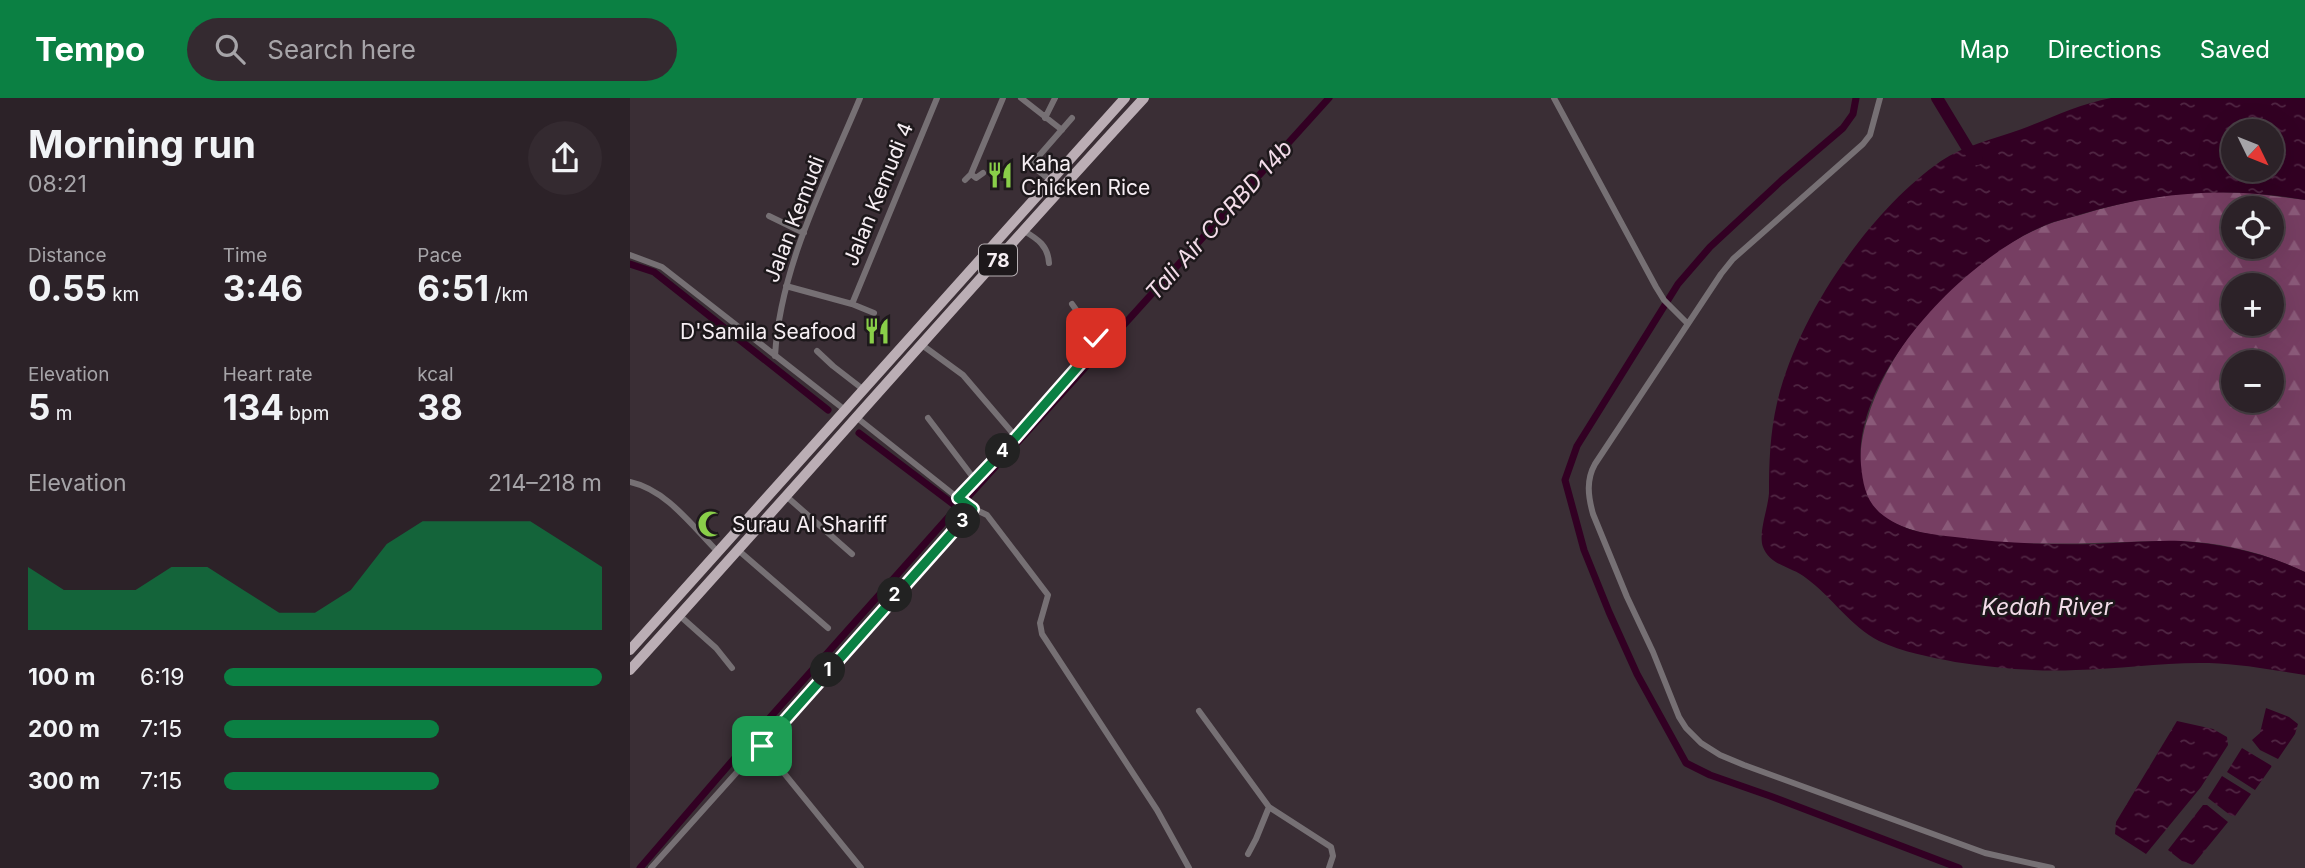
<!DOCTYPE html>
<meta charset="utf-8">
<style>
:root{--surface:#2c2228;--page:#342a30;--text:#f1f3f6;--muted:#a6a4a8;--line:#483f45;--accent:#0b8043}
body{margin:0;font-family:Inter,sans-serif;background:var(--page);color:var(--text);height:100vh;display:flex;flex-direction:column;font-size:26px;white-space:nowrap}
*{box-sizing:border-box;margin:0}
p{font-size:23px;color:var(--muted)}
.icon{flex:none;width:38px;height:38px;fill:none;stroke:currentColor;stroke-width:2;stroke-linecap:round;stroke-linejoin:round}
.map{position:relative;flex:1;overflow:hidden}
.drawer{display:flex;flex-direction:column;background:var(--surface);width:630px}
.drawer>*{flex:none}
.needle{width:46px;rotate:133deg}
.tools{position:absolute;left:1591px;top:21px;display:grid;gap:14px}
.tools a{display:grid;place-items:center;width:63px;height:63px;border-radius:50%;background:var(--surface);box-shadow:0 7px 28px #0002,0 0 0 2px var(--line);font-size:35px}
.pin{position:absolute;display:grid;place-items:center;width:60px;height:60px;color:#fff;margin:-30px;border-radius:14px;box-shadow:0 4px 10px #0006}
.km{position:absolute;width:35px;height:35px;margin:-18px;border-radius:50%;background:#222;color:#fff;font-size:19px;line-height:35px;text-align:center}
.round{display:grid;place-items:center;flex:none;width:74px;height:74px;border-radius:37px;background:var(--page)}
.summary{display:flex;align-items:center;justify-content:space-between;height:119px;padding:0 28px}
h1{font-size:38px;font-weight:700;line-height:52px}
.metrics{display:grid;grid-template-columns:repeat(3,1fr);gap:10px;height:119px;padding:7px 28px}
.metrics div{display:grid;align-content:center}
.metrics b{font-size:35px;font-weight:700}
.metrics small{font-size:19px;font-weight:400}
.metrics p{font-size:19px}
.chart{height:196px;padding:14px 28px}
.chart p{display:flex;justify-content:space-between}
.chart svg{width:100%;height:126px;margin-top:7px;fill:var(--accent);opacity:.7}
ul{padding:0 28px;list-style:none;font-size:23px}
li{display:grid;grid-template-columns:112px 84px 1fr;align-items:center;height:52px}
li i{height:18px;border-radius:9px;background:var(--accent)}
header{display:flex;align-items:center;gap:42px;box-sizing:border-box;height:98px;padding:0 35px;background:var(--accent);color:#fff}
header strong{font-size:33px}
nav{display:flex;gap:38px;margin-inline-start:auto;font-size:24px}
.search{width:490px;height:63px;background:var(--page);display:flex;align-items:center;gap:18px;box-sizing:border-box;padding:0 24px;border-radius:38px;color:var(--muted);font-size:26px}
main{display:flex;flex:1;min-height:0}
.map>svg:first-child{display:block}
.forest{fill:url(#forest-firs);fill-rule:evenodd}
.water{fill:url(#water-ripples);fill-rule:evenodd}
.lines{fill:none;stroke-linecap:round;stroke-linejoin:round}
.canal{stroke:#320023;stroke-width:7}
.river{stroke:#320023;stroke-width:12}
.minor{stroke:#767074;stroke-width:6}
.primary{stroke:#bbaeb5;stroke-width:10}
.route-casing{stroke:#fff;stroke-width:14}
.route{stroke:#0b8043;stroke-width:9}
.labels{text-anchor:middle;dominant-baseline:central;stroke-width:5;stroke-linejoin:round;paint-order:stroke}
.shield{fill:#1d181b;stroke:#b5aeb2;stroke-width:2}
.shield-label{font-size:19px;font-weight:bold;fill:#f6eef3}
.poi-label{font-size:21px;fill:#f6eef3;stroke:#1d181b;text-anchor:start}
.street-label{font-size:21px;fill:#f6eef3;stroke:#1d181b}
.water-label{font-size:23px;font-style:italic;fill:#f3dce9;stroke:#1d181b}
</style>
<header>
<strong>Tempo</strong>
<div class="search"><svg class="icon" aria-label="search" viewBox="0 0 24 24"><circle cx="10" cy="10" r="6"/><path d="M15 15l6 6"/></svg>Search here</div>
<nav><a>Map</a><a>Directions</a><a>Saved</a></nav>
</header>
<main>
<section class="drawer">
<div class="summary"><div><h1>Morning run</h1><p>08:21</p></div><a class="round"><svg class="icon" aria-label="share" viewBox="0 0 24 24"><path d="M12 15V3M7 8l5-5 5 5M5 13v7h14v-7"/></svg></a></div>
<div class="metrics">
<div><p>Distance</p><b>0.55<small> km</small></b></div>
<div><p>Time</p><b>3:46</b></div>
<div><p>Pace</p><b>6:51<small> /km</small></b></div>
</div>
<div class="metrics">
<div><p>Elevation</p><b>5<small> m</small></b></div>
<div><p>Heart rate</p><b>134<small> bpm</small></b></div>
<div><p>kcal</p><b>38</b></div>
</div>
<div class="chart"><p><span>Elevation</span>214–218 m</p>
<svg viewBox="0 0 160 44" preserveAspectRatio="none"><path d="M0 44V22L10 30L20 30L30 30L40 22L50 22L60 30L70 38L80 38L90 30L100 14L110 6L120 6L130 6L140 6L150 14L160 22V44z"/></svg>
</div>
<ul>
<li><b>100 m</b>6:19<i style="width:100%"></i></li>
<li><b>200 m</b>7:15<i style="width:57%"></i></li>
<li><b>300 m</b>7:15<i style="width:57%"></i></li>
</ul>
</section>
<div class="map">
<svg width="1675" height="770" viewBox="0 0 1675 770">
<defs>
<pattern id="forest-firs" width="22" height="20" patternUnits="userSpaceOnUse" patternTransform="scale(1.75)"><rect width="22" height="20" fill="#763e62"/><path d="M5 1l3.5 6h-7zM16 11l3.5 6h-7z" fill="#8a5a79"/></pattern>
<pattern id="water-ripples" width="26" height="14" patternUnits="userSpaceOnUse" patternTransform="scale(1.75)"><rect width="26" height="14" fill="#320023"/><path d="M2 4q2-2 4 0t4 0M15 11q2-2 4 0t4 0" fill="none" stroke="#502643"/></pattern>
</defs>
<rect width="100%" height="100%" fill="#3a2e35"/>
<path class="forest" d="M 1585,94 L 1620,95 L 1675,102 L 1675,474 C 1635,455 1592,444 1547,443 C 1483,442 1284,461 1243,409 C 1225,387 1229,347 1237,322 C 1262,238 1335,162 1414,128 C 1426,123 1438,120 1450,117 C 1495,103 1538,95 1585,94 ZM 1603,110 L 1642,110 L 1642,149 L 1603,149 ZM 1603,187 L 1642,187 L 1642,226 L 1603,226 ZM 1603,264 L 1642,264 L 1642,303 L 1603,303 Z"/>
<path class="water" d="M 1481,0 L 1675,0 L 1675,102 C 1599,88 1526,94 1452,116 C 1440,120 1427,122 1416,127 C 1337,159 1223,275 1231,367 C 1233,387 1236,405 1254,418 C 1275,434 1300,436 1325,439 C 1371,445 1418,447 1465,446 C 1493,445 1522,442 1551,443 C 1595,446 1635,455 1675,474 L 1675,577 C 1643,572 1611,566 1579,565 C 1534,564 1490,571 1446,572 C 1405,574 1365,570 1325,564 C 1300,559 1272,554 1249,543 C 1220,528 1202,499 1176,480 C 1163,469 1140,468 1133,449 C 1128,435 1138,411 1139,395 C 1139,365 1140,335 1147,305 C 1167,219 1238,114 1311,63 C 1333,48 1364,41 1389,32 C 1419,21 1449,6 1481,0 ZM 1642,33 L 1642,72 L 1603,72 L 1603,33 Z
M 1636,610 L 1659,619 L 1668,626 L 1665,636 L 1648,661 L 1630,652 L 1622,642 L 1630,635 Z
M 1547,623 L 1583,631 L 1597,639 L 1598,647 L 1571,689 L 1516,756 L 1485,736 L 1486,724 Z
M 1612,650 L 1642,668 L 1625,692 L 1597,674 Z
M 1592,678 L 1621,696 L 1605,718 L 1600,717 L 1578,700 Z
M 1573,707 L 1577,707 L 1598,724 L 1563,767 L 1552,763 L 1538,752 Z"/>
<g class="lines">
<path class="canal" d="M 1226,0 L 1223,16 L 1213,30 L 1151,83 L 1080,149 L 1048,186 L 947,348 L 935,382 L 954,452 L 979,514 L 1007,576 L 1056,665 L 1080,677 L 1140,698 L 1329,770
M 0,166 L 24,174 L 198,312
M 229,335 L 327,409
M 338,399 L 699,0
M 10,770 L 128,633 L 330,406"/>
<path class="river" d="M 1307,0 L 1338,51 L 1347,61"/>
<path class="minor" d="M 391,0 L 432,32
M 924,0 L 1026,189 L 1034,202 L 1058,226
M 1250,0 L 1240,37 L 1233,46 L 1103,161 L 1091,176 L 965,366 C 956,382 958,398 963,416 L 997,499 L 1023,554 L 1049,619 L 1056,630 L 1071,645 L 1090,657 L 1114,667 L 1355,755 L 1422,770
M 415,20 L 425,0
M 341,76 L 346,80 L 353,75
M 335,82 L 341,76 L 373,0
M 420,82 L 401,67 L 442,20
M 139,118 L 174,135
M 394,133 C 408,141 418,148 419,165
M 0,157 L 32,169 L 215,312
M 156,188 L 222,206 L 244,215
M 222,206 L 307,0
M 292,247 L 333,277 L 386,339
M 187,253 L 203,268 L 234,292
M 145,258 C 150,168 196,82 230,0
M 226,319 L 338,408 L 357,417 L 418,497 L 410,525 L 412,536 L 527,712 L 559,770
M 298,320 L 345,382
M 0,384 C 37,392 63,429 88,454
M 156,398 L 222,456
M 328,400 L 386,339 L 466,247 L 466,240 L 442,206
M 108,452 L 198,530
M 49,517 L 86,550 L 102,570
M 569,613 L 639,709 L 701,749 L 703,758 L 699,770
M 132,648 L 231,770
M 618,756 L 626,741 L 639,709
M 21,770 L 343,411"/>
<path class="primary" d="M 0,552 L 495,0
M 0,572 C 172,382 340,189 514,0"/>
</g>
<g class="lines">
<g class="route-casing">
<path id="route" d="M 132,648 L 343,411 L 328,400 L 386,339 L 459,256 L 466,247 L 466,240"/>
</g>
<use href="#route" class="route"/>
</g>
<defs>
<g id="restaurant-bare" transform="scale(2.1)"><path d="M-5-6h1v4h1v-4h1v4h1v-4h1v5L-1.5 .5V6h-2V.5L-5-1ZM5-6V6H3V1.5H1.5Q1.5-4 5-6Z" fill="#89cf49" stroke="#1d181b" stroke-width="2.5" paint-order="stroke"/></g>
<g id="mosque-bare" transform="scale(2.1)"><path d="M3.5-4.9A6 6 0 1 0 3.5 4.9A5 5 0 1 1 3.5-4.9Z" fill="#89cf49" stroke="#1d181b" stroke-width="2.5" paint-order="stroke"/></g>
</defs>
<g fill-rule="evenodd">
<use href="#restaurant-bare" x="370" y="77"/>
<use href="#restaurant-bare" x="247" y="233"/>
<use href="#mosque-bare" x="81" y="426"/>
</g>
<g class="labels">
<rect class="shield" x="349" y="146.5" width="38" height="31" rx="5"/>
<g class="shield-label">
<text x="368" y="162">78</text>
</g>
<g class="poi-label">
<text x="391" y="65">Kaha<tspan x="391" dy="24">Chicken Rice</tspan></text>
<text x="226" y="233" text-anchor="end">D'Samila Seafood</text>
<text x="102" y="426">Surau Al Shariff</text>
</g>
<g class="street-label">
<text transform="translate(248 96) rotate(-68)">Jalan Kemudi 4</text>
<text transform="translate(164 121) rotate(-69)">Jalan Kemudi</text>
</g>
<g class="water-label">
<text transform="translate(589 122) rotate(-48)">Tali Air CCRBD 14b</text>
<text x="1417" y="509">Kedah River</text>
</g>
</g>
</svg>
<div class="tools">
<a><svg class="needle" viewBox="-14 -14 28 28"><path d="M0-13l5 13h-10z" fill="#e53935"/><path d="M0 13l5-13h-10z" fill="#a6a4a8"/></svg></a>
<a><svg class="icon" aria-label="locate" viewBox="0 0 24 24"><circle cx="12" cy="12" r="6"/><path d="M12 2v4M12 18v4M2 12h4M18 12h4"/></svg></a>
<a>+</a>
<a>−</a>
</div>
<div class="pin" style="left:132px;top:648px;background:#1e9e55"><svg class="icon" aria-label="arrive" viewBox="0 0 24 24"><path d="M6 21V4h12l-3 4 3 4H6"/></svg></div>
<div class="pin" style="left:466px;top:240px;background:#d93025"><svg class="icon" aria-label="check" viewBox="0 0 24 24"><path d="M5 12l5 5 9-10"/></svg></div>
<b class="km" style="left:198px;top:572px">1</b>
<b class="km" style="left:265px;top:497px">2</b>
<b class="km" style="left:333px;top:423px">3</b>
<b class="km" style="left:373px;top:353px">4</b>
</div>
</main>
